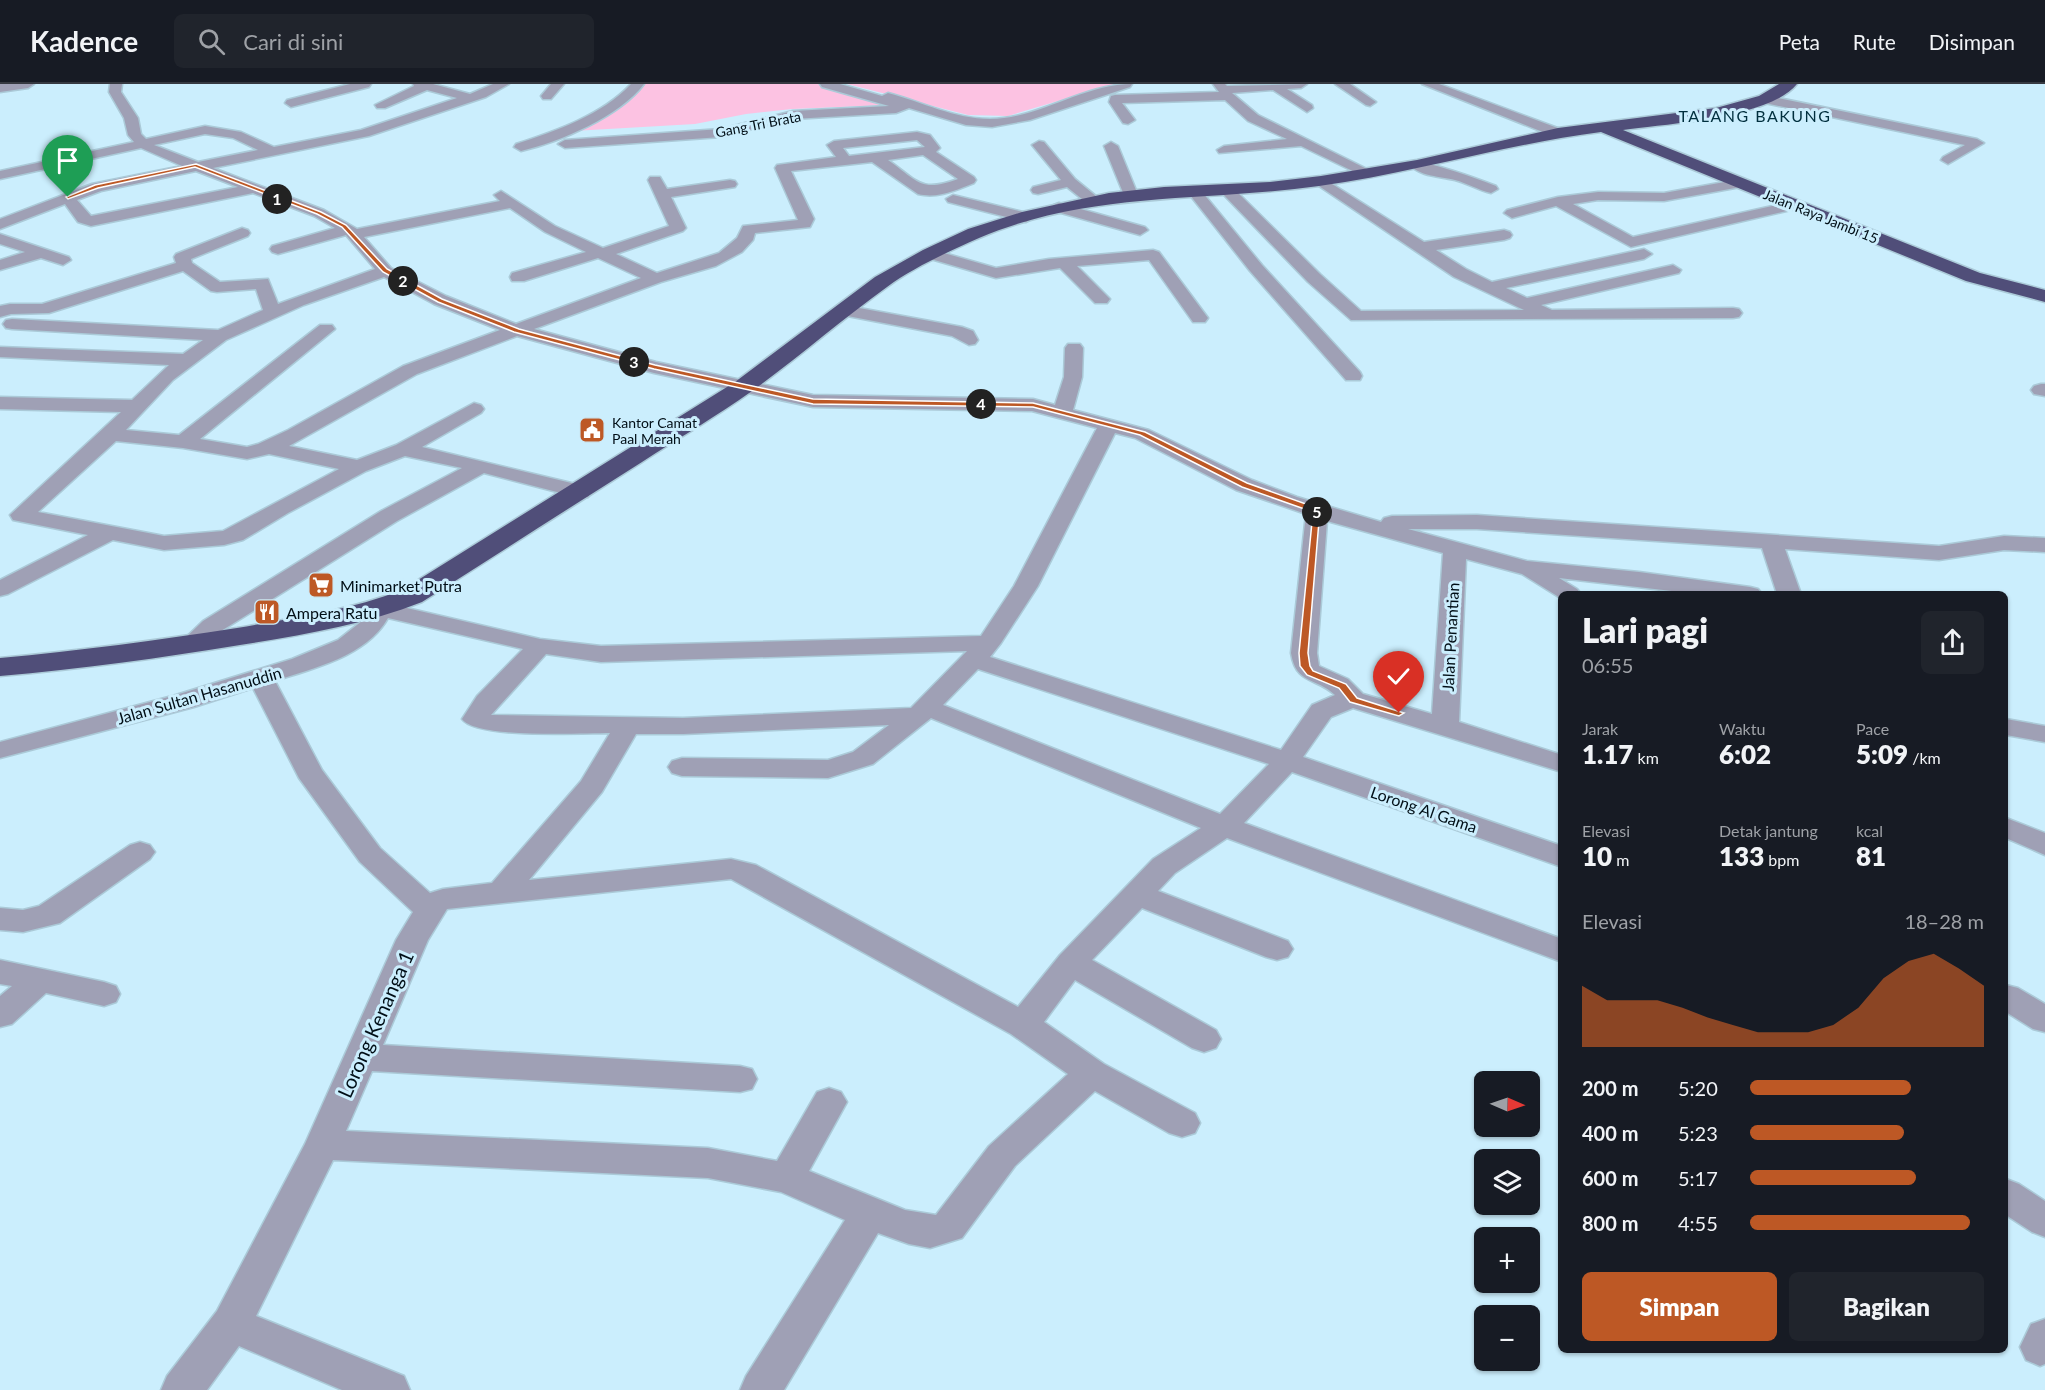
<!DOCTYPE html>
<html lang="id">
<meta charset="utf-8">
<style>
:root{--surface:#171b24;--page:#20242c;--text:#f1f3f6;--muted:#9ea1a6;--line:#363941;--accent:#bd5825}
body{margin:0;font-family:Lato,sans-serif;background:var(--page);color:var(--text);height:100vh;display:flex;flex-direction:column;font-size:22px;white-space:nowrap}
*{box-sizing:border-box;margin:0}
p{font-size:20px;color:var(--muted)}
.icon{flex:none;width:33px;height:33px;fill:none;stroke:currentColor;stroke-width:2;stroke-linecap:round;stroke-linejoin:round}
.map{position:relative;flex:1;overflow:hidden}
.drawer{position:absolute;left:1558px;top:507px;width:450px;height:762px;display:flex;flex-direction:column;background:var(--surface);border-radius:9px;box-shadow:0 2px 4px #0004}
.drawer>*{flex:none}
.needle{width:39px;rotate:92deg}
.buttons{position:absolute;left:1474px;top:987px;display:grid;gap:12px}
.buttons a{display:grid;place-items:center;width:66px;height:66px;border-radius:9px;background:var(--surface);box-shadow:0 2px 4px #0004;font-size:30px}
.pin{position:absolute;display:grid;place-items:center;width:51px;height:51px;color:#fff;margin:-62px -26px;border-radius:50% 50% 50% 0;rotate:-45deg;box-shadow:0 0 6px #0007}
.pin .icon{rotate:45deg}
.km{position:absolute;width:30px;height:30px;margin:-15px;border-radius:50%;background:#222;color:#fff;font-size:16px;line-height:30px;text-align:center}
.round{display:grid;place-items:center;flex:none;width:63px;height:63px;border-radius:9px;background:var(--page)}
.summary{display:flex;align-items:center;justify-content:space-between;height:102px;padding:0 24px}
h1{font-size:33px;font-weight:800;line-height:45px}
.metrics{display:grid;grid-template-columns:repeat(3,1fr);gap:9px;height:102px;padding:6px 24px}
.metrics div{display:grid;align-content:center}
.metrics b{font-size:26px;font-weight:800}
.metrics small{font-size:16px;font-weight:400}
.metrics p{font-size:16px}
.chart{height:168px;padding:12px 24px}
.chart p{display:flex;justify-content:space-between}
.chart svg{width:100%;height:108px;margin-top:6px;fill:var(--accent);opacity:.7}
.button{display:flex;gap:12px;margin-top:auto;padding:12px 24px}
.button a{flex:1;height:69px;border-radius:9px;background:var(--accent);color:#fff;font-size:24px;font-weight:800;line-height:69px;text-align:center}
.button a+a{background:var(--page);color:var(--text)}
ul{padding:0 24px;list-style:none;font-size:20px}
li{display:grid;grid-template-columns:96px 72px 1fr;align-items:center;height:45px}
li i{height:15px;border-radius:8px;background:var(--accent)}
header{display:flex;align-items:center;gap:36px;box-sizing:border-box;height:84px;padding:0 30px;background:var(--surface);border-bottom:2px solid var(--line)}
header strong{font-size:28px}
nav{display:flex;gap:33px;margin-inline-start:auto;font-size:21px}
.search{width:420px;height:54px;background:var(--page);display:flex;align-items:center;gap:15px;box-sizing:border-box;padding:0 21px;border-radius:9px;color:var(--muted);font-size:22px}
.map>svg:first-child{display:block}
.green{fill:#fcc2e2}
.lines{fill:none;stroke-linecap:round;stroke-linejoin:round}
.minor-casing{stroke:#abcad8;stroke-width:3}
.highway-casing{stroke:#abcad8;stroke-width:3}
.minor{fill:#9fa0b5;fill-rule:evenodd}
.highway{fill:#504e79;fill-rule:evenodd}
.route{fill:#bd5825;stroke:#fff;stroke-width:1.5}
.labels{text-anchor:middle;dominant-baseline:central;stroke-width:6;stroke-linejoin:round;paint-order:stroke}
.far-street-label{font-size:14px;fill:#000e16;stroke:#cbeefd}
.far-poi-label{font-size:14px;fill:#000e16;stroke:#cbeefd;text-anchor:start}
.far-quarter-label{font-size:16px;letter-spacing:1.5px;fill:#002f3e;stroke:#cbeefd}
.poi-label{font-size:16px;fill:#000e16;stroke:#cbeefd;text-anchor:start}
.street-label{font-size:16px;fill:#000e16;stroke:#cbeefd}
.near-street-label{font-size:20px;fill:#000e16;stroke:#cbeefd}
</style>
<header>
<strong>Kadence</strong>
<div class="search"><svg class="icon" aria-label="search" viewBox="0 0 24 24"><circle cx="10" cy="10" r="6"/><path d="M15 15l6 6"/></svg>Cari di sini</div>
<nav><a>Peta</a><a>Rute</a><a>Disimpan</a></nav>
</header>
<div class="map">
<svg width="2045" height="1306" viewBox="0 0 2045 1306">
<rect width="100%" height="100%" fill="#cbeefd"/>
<path class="green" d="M 641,0 L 818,0 L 888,21 L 792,25 L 746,30 L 695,40 L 573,47 Z
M 847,0 L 1115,0 L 1008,32 L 968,31 Z"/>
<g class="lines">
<g class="minor-casing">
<path id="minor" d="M 0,0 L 34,0 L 28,4 L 0,8 Z
M 110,0 L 122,0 L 121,8 L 138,34 L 141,50 L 146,55 L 205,42 L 241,48 L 274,63 L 361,46 L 457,14 L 427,6 L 385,24 L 377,24 L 375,21 L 414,2 L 413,0 L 433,0 L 470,10 L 493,0 L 509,0 L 486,13 L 369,52 L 213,84 L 324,126 L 357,145 L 500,117 L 494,111 L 501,107 L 555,142 L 603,164 L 669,142 L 648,96 L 650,93 L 660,93 L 667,105 L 730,96 L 735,97 L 737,100 L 735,103 L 671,113 L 686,144 L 683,147 L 616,170 L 657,189 L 719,169 L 737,154 L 743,142 L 798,136 L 775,84 L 777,81 L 836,73 L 827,61 L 834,57 L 917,48 L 930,51 L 940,64 L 936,68 L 974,93 L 976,96 L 974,99 C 956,106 938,115 918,110 L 872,78 L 791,87 L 814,135 L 810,143 L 755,149 L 753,156 L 742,168 L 716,182 L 661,198 L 534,245 L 656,278 L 813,311 L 1033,315 L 1055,321 L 1064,293 L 1065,264 L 1068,260 L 1080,260 L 1083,264 L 1082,293 L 1073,326 L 1149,346 L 1252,396 L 1297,413 L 1381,438 L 1384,434 L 1392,432 L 1477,431 L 1939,462 L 2004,452 L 2045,454 L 2045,468 L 2004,466 L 1939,476 L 1785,465 L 1801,510 L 1777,510 L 1762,464 L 1477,445 L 1408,445 L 1527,477 L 1639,488 L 1750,503 L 1758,505 L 1762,510 L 1698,510 L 1559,494 L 1577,505 L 1581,510 L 1562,510 L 1562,515 L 1522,490 L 1466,475 L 1459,638 L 1562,671 L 1562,688 L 1353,624 L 1331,633 L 1303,673 L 1562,762 L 1562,783 L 1292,688 L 1244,739 L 1562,855 L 1562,878 L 1227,754 L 1175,789 L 1158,807 L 1288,857 L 1293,865 L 1288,873 L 1277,876 L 1266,873 L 1142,824 L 1092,876 L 1216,946 L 1221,955 L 1216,964 L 1204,968 L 1192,964 L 1075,896 L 1044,938 L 1104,980 L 1195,1029 L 1200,1039 L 1195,1049 L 1182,1053 L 1169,1049 L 1095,1007 L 1015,1082 L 962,1154 L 930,1164 L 909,1160 L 878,1149 L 784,1306 L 740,1306 L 746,1292 L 845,1136 L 781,1108 L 708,1094 L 333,1076 L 256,1232 L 404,1292 L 410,1306 L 342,1306 L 239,1262 L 207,1306 L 161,1306 L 167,1292 L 217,1227 L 305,1060 L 396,856 L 413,828 L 360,778 L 299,694 L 253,604 L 194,623 L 0,674 L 0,658 L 176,611 L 292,575 L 338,556 L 362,537 L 372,520 L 381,518 L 540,555 L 601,562 L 981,552 L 1014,502 L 1097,344 L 1032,327 L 813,323 L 654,289 L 517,252 L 417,290 L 289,362 L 357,376 L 396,361 L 474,319 L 481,321 L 484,325 L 481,329 L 422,363 L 588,403 L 591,408 L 588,413 L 580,414 L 484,389 L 397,437 L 221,547 C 208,558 199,571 181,566 L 178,561 L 203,537 L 381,427 L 462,384 L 405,372 L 366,387 L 288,429 L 243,456 L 224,461 L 164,466 L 113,456 L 8,510 L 0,512 L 0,496 L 88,451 L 13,436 L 10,431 L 121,328 L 0,325 L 0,313 L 132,316 L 169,281 L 0,273 L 0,263 L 183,270 L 203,256 L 12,245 L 6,244 L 3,240 L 6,236 L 12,235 L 218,246 L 263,226 L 256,205 L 217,208 L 211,207 L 183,187 L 49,229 L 11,230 L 0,233 L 0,222 L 10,220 L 42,220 L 176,179 L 174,173 L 176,170 L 242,144 L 248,146 L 250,149 L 248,152 L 191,175 L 192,179 L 220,198 L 268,195 L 278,220 L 375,185 L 346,151 L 278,170 L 272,168 L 270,165 L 272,162 L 335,144 L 314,132 L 253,109 L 91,142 L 78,138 L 65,120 L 0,145 L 0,135 L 92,100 L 182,82 L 141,64 L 0,95 L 0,87 L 134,58 L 128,51 L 124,34 L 109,8 ZM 205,50 L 233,54 L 258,66 L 198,78 L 154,61 ZM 917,56 L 925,63 L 849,72 L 843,64 ZM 923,71 L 958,95 C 920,109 918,97 888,76 ZM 196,87 L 238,103 L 91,132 L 77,116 L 101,107 ZM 510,124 L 545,148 L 586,168 L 512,189 L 510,193 L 512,197 L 524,197 L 598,174 L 641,194 L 516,240 L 446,212 L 391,184 L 364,153 ZM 384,193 L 434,220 L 500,246 L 403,282 L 288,346 L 258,360 L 247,363 L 200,355 L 335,245 L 332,241 L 320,241 L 179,351 L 126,346 L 173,296 L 226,256 L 304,221 ZM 1115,349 L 1135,354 L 1236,406 L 1306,430 L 1291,569 C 1296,601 1316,593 1335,611 L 1312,621 L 1281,666 L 990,573 L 1001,559 L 1038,502 ZM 116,357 L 183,364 L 247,375 L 269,370 L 339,385 L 223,447 L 164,452 L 38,428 ZM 1327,437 L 1443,469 L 1432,630 L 1363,610 L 1348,595 L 1319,582 L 1317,569 ZM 388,534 L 523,565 L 477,612 L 462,635 C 476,655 582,649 610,649 L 581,697 L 492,799 L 443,805 L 430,809 L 380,764 L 322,686 L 275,597 C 314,584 367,572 388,534 ZM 967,567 L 911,624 L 683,634 L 491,631 L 546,570 L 601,578 ZM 978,585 L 1269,680 L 1220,730 L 943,621 ZM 931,634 L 1201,744 L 1153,775 L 1060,871 L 1018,923 L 756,781 L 731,775 L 529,796 L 602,708 L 636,650 L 683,650 L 889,641 L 853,668 L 828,676 L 682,674 L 672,677 L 668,683 L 672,689 L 682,692 L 828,694 L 873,680 ZM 731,795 L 1011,950 L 1068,990 L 989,1062 L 936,1131 L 905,1126 L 809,1087 L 847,1018 L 841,1008 L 829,1004 L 817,1008 L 777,1077 L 708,1064 L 346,1047 L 372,987 L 740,1008 L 752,1005 L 757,995 L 752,985 L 740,982 L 383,961 L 428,856 L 447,825 Z
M 350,0 L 371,0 L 369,3 L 291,23 L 285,19 L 287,16 Z
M 551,0 L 564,0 L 551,15 L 543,15 L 541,12 Z
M 631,0 L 644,0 C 620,32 560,58 521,67 L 514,63 L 516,60 C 556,47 602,31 631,0 Z
M 820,0 L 840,0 L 882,12 L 888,9 C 922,18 955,35 990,35 C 1039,35 1083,0 1132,0 L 1130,3 L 1030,36 L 992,43 L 966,41 L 909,24 L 896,29 L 793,35 L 721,53 L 565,64 L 558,60 L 565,56 L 721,45 L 793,27 L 889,22 L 822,3 Z
M 1213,0 L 1225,0 L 1227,2 L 1307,0 L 1301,4 L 1287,5 L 1312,21 L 1313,24 L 1307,28 L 1273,6 L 1232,9 L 1258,31 L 1375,89 L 1373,92 L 1363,92 L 1301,62 L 1219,69 L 1217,66 L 1224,62 L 1287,55 L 1248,37 L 1225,16 L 1122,19 L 1135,36 L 1128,40 L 1123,39 L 1109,18 L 1111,12 L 1115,11 L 1219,8 Z
M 1335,0 L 1350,0 L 1376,18 L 1370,22 L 1366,21 Z
M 1422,0 L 1439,0 L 1563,46 L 1565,49 L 1558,53 L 1553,52 Z
M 1764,11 L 1977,55 L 1984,59 L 1948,80 L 1941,76 L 1943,73 L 1965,61 L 1760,18 L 1758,15 Z
M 1039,57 L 1044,58 L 1075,95 L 1097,113 L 1099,116 L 1097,119 L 1087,119 L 1067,103 L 1038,110 L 1033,109 L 1031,106 L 1033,103 L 1061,96 L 1032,61 Z
M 1111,58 L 1118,62 L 1138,111 L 1136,114 L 1126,114 L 1124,111 L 1104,62 Z
M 1417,77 C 1444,83 1470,92 1496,102 L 1498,105 L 1491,109 C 1478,106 1467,99 1455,96 C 1440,92 1421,93 1410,81 L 1412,78 Z
M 1321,93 L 1424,158 L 1504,146 L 1510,148 L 1512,151 L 1510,154 L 1504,156 L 1436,166 L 1466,185 L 1492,198 L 1644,165 L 1652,170 L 1644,175 L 1506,204 L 1527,214 L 1673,181 L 1681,186 L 1679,189 L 1541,221 L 1552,226 L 1733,224 L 1739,225 L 1742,229 L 1739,233 L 1733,234 L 1351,236 L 1308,198 L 1221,108 L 1219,105 L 1221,102 L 1231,102 L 1320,190 L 1361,227 L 1524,226 L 1454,193 L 1316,100 L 1314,97 Z
M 1741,95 L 1748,99 L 1746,102 L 1664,117 L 1598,116 L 1573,120 L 1633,153 L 1795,117 L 1802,121 L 1795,125 L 1631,163 L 1556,122 L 1512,134 L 1504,129 L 1507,126 L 1558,113 L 1598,108 L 1664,109 Z
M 1193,102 L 1198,103 L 1262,181 L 1360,288 L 1362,292 L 1360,296 L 1346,296 L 1250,187 L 1186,106 Z
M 953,111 L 1031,130 L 1034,133 L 1026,138 L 948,118 L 946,115 Z
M 1059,119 L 1145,143 L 1148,146 L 1140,151 L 1054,127 L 1051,124 L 1054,121 Z
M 0,150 L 69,173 L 71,176 L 63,181 L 41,174 L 0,186 L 0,176 L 25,168 L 0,160 Z
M 930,165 L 996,184 L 1049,175 L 1153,166 L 1159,168 L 1208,234 L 1205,238 L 1193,238 L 1149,176 L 1077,182 L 1110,215 L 1107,219 L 1095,219 L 1060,184 L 996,194 L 924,173 L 922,170 Z
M 843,221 L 962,243 L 973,247 L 978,256 L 975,260 L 969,261 L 952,252 L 837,230 L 834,226 L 837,222 Z
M 2041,300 L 2045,300 L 2045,312 L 2034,310 L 2031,306 L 2034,302 Z
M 2006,635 L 2045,642 L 2045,658 L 2006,651 Z
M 2006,734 L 2045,749 L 2045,771 L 2006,754 Z
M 140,758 L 150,761 L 155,768 L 150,775 L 60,839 L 23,848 L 0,846 L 0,824 L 23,826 L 39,822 L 130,761 Z
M 0,876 L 104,898 L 116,902 L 120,910 L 116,918 L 104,922 L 46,909 L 12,940 L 0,943 L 0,912 L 12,902 L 0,900 Z
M 2006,901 L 2018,904 L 2045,920 L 2045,948 L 2033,945 L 2006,928 Z
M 2006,1095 L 2019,1100 L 2045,1117 L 2045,1153 L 2032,1148 L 2006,1131 Z
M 2045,1235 L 2045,1280 L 2040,1282 L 2026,1276 L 2020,1263 L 2031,1240 Z"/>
</g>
<g class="highway-casing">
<path id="highway" d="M 1779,0 L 1797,0 C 1770,34 1666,40 1623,46 L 1980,189 L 2045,206 L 2045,218 L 1966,197 L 1601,48 C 1506,60 1414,89 1319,102 C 1205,118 1089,107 979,154 C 948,168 914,183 887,203 C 841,236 798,274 752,307 C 717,332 679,354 642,378 C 569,424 496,471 422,518 C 364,541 302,551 240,561 C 161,574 81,585 0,592 L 0,574 C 79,567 158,556 237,544 C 293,534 348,527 402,506 L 735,298 L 875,193 L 923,166 L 968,145 L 1022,128 L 1109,109 L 1164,103 L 1270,98 L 1321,92 L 1417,76 L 1558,44 L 1716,24 L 1759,12 Z"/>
</g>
<use href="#minor" class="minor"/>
<use href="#highway" class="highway"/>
</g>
<path class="route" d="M 196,80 L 321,128 L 346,141 L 387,185 L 442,215 L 519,245 L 655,281 L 813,315 L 1033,319 L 1145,348 L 1247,399 L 1320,425 L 1308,569 L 1310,582 L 1313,587 L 1346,600 L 1357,614 L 1404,629 L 1399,632 L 1350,618 L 1339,604 L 1307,591 L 1300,582 L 1299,569 L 1313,428 L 1242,403 L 1140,351 L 1033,323 L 813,320 L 654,285 L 514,248 L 438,218 L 383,188 L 342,143 L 317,130 L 195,83 L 98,104 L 68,115 L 66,113 L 95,101 Z"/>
<defs>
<g id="civic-square" transform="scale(1.35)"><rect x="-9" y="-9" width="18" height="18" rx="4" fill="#bd5825" stroke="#cbeefd"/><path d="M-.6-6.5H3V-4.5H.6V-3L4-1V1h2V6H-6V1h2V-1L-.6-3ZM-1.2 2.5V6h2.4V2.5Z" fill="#fff"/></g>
<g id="supermarket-square" transform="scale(1.35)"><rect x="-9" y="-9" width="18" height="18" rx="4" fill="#bd5825" stroke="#cbeefd"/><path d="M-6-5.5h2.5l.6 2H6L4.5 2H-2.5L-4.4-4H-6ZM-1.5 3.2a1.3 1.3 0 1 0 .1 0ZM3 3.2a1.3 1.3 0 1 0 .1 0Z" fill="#fff"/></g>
<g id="restaurant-square" transform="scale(1.35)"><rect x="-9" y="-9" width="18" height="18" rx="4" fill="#bd5825" stroke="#cbeefd"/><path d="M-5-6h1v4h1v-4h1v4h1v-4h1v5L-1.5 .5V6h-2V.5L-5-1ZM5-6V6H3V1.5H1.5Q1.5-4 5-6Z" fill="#fff"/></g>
</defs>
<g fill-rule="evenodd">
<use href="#civic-square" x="592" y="346"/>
<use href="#supermarket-square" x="321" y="501"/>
<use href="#restaurant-square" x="267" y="528"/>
</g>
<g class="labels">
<g class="far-street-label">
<text transform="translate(758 40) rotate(-11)">Gang Tri Brata</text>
<text transform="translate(1821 132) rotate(22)">Jalan Raya Jambi 15</text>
</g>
<g class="far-poi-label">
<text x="612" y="338">Kantor Camat<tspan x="612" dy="16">Paal Merah</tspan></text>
</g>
<g class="far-quarter-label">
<text x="1755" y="31">TALANG BAKUNG</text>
</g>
<g class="poi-label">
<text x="340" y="501">Minimarket Putra</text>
<text x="286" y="528">Ampera Ratu</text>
</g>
<g class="street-label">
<text transform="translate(1450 553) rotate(-87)">Jalan Penantian</text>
<text transform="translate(199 611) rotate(-16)">Jalan Sultan Hasanuddin</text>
<text transform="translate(1424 725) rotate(19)">Lorong Al Gama</text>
</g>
<g class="near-street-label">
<text transform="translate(375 940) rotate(-66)">Lorong Kenanga 1</text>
</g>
</g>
</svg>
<div class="buttons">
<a><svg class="needle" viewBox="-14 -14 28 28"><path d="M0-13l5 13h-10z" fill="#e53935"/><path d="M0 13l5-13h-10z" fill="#9ea1a6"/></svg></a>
<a><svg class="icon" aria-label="layers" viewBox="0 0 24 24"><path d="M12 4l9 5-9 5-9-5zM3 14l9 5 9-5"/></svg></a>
<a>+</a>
<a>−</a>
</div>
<div class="pin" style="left:68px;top:113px;background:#1e9e55"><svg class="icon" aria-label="arrive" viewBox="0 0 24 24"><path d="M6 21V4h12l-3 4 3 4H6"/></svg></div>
<div class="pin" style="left:1399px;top:629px;background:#d93025"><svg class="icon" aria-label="check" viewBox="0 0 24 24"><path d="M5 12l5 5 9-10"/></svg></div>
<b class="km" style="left:277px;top:115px">1</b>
<b class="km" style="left:403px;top:197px">2</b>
<b class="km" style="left:634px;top:278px">3</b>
<b class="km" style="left:981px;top:320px">4</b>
<b class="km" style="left:1317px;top:428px">5</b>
<section class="drawer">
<div class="summary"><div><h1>Lari pagi</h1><p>06:55</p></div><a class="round"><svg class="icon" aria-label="share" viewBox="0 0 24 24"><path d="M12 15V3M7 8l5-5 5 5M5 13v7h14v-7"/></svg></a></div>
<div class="metrics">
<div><p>Jarak</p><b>1.17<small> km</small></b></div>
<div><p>Waktu</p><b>6:02</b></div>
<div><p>Pace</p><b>5:09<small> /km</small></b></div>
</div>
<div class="metrics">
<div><p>Elevasi</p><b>10<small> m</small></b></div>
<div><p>Detak jantung</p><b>133<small> bpm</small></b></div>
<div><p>kcal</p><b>81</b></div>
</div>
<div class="chart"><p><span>Elevasi</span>18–28 m</p>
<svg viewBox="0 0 160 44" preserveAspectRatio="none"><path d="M0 44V19L10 25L20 25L30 25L40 28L50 32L60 35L70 38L80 38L90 38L100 35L110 28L120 16L130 9L140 6L150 12L160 19V44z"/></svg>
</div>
<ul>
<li><b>200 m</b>5:20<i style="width:69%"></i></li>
<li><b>400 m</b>5:23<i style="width:66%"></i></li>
<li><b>600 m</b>5:17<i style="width:71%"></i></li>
<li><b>800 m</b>4:55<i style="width:94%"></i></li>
</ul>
<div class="button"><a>Simpan</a><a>Bagikan</a></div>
</section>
</div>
